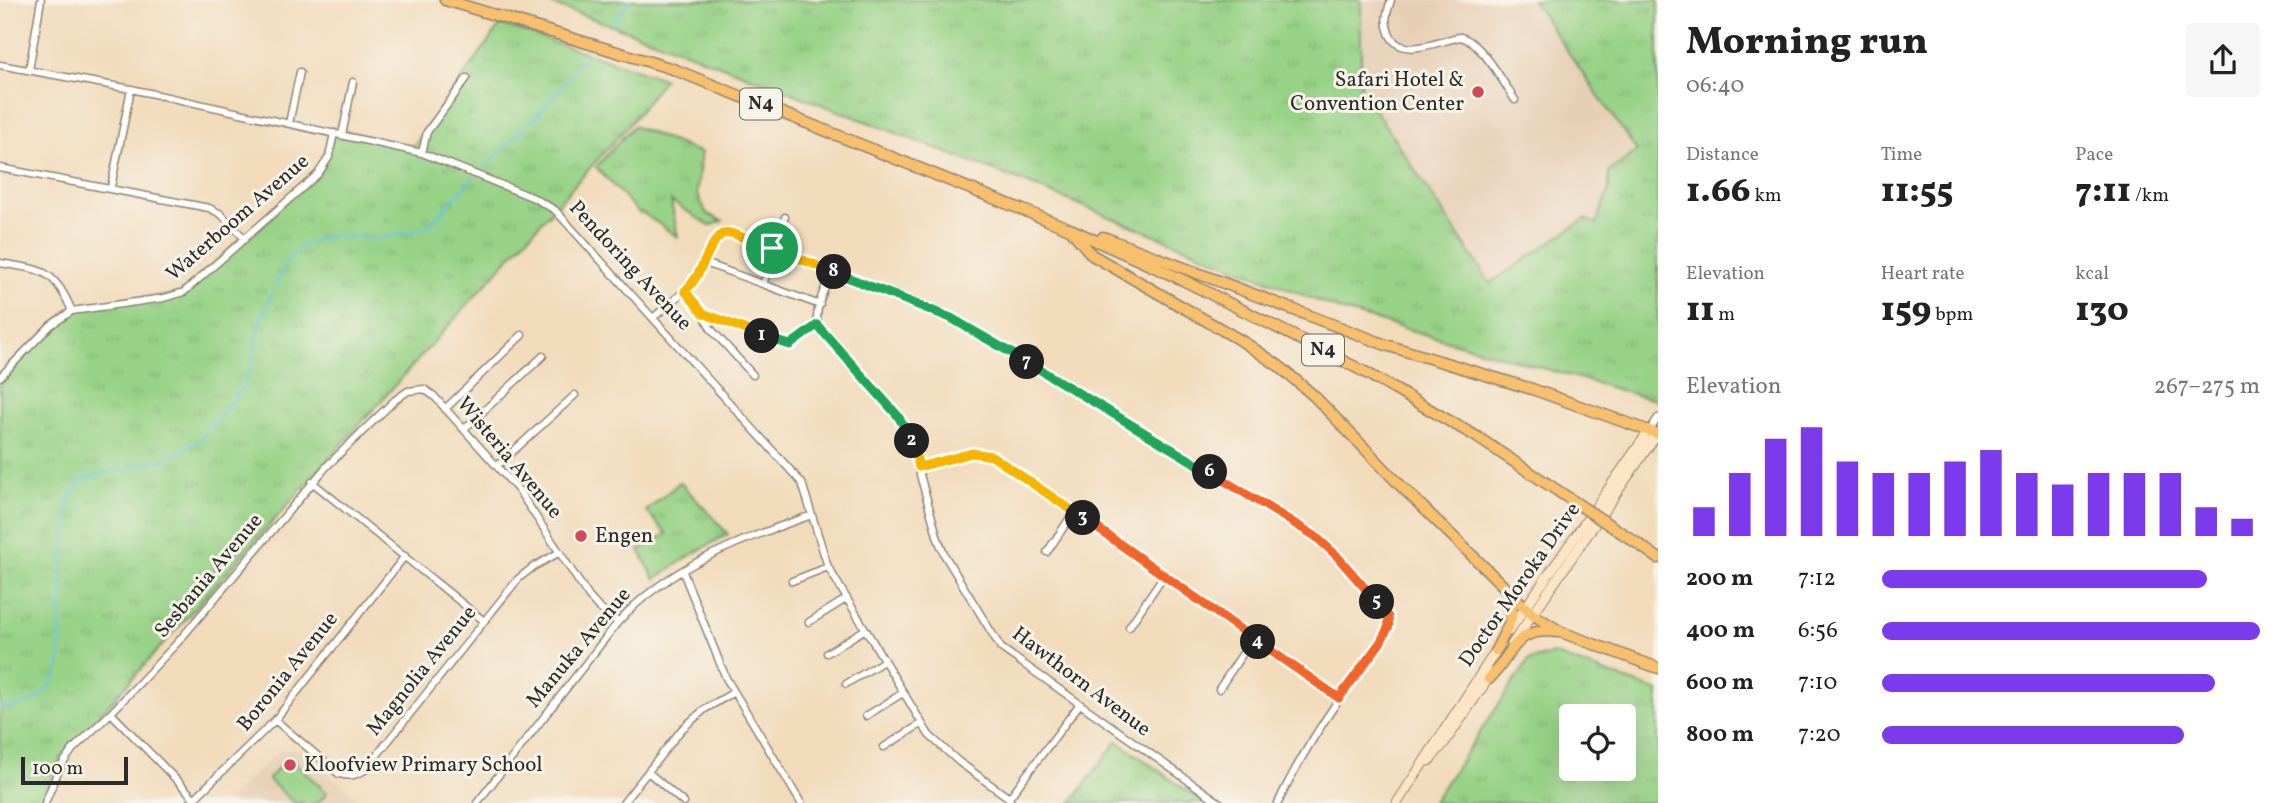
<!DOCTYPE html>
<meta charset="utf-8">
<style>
:root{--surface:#fff;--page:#f6f6f6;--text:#222;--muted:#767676;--accent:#7c3aed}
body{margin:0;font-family:Vollkorn,serif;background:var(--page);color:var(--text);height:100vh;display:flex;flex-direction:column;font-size:26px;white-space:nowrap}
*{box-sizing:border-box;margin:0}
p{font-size:23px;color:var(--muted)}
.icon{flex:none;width:38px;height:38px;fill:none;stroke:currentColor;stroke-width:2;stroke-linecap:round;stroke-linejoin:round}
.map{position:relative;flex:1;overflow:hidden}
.drawer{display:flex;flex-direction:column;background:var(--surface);width:630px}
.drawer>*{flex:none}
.buttons{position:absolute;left:1559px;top:704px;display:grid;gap:14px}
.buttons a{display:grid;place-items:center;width:77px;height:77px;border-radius:7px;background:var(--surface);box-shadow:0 7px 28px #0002;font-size:35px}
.scale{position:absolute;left:21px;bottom:18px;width:107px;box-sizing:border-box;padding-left:7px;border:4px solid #2b2b2b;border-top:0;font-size:19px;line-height:24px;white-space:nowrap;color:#2b2b2b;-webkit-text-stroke:5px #f7f3e8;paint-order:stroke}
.pin{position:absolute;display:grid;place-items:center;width:60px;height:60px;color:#fff;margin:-30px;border:4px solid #fff;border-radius:50%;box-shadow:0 2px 7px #0007}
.km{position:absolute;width:35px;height:35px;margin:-18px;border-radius:50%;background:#222;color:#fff;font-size:19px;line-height:35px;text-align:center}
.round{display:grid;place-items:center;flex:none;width:74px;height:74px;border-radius:7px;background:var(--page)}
.summary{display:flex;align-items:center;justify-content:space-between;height:119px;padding:0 28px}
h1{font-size:38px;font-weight:800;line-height:52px}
.figures{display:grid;grid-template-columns:repeat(3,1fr);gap:10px;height:119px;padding:7px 28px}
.figures div{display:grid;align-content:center}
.figures b{font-size:35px;font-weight:800}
.figures small{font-size:19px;font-weight:400}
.figures p{font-size:19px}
.chart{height:196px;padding:14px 28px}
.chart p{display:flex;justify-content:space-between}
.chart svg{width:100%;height:126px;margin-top:7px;stroke:var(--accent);stroke-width:6}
ul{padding:0 28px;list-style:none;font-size:23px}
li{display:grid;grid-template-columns:112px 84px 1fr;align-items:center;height:52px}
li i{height:18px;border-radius:9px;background:var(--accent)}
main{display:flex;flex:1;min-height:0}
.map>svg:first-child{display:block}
.built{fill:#e7cfb5}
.grass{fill:url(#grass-tufts);stroke:#617e58;stroke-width:2;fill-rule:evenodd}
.garden{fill:#97d286;stroke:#617e58;stroke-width:2}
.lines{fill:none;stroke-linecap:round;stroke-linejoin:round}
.stream{stroke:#69c3e7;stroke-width:2}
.minor-casing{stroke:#8e8373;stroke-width:9}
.secondary-casing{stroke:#8e8373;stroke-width:11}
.trunk-casing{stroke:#8e8373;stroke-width:13}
.minor{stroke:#fff;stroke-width:6}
.secondary{stroke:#fce5c4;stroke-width:9}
.trunk{stroke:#f8bf6c;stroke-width:10}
.trunk-bridge-casing{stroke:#8e8373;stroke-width:13;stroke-linecap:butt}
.trunk-bridge{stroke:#f8bf6c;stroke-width:10}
.split-1-casing{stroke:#fff;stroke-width:14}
.split-2-casing{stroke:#fff;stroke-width:14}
.split-3-casing{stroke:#fff;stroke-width:14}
.split-4-casing{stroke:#fff;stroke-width:14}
.split-5-casing{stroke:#fff;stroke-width:14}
.split-6-casing{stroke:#fff;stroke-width:14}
.split-7-casing{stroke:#fff;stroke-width:14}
.split-8-casing{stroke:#fff;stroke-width:14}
.split-9-casing{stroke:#fff;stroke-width:14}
.split-1{stroke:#f5b400;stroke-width:9}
.split-2{stroke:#22a559;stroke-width:9}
.split-3{stroke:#f5b400;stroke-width:9}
.split-4{stroke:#f0652b;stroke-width:9}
.split-5{stroke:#f0652b;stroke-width:9}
.split-6{stroke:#f0652b;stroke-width:9}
.split-7{stroke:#22a559;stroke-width:9}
.split-8{stroke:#22a559;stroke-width:9}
.split-9{stroke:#f5b400;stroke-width:9}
.poi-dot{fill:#d1495b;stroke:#f7f3e8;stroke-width:2.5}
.labels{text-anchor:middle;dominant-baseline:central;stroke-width:6;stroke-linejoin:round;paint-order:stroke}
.shield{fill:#f7f3e8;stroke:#686764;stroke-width:2}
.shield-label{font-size:19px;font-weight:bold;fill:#2b2b2b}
.poi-label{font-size:21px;fill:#2b2b2b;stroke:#f7f3e8;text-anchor:start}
.street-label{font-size:21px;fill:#2b2b2b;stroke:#f7f3e8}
</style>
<main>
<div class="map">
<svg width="1658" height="803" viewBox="0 0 1658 803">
<defs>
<pattern id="grass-tufts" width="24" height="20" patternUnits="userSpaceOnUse" patternTransform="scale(1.75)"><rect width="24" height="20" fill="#97d286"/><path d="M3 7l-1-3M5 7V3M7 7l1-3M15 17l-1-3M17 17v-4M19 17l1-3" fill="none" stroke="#82b474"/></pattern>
</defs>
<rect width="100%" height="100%" fill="#f7f3e8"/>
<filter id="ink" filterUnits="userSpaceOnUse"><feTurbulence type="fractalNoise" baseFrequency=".0143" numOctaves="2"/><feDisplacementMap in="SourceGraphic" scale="14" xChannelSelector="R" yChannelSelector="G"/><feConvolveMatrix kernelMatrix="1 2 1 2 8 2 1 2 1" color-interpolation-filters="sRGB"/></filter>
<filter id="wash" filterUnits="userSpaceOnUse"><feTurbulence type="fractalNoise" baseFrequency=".00686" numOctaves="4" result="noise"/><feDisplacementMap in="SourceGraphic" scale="28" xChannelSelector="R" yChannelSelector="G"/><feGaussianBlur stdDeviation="1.57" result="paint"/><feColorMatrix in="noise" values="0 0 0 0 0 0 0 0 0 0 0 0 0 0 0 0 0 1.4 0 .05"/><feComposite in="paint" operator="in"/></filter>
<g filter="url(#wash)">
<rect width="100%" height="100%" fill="#f2dbbb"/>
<path class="built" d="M 1361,0 L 1532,0 L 1637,151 L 1609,172 L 1609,190 L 1596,225 L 1584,219 L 1490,283 L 1361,89 Z
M 298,749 L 362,803 L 223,803 L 278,751 Z"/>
<path class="grass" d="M 539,0 L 1361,0 L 1361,89 L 1490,283 L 1585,219 L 1596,224 L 1609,190 L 1609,172 L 1637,151 L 1532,0 L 1658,0 L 1658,401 L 1340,310 L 1031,185 L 657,41 Z
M 501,24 L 664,79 L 631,122 L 61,758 L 41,803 L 0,803 L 0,380 L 69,309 L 179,294 L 323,167 L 332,128 L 413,147 Z
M 633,126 L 701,153 L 697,193 L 707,214 L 723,221 L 710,226 L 671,201 L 678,237 L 641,212 L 639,213 L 596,167 Z
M 680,482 L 728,534 L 691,555 L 655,579 L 639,550 L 667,534 L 646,511 Z
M 1553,654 L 1658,691 L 1658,803 L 1432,803 L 1529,660 ZM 1572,716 L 1624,716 L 1624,768 L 1572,768 Z
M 1117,741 L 1204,803 L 1071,803 Z"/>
<path class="garden" d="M 289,757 L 327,793 L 318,803 L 294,803 L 268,779 Z"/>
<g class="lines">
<path class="stream" d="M 612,25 L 630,0
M 477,174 L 544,109 L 582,59
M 0,707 C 30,709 50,694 60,666 L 62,568 L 68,508 L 73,491 L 85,479 L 103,473 L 168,459 L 201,439 L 243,387 L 254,356 L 260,322 L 281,273 L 290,257 L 302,246 L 330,235 L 374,239 L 418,230 L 430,225 L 473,178"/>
</g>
</g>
<g filter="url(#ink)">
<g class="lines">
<g class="minor-casing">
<path id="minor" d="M 1391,0 C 1387,12 1384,20 1389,33 C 1400,61 1438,41 1460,37 C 1481,41 1503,82 1515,100
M 0,65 L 131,89 L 422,153 L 534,198 L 555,210 L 802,483 L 828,567 L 929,735 L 959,762 L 1009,798 L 1011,803
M 29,70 L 41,0
M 289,123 L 300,72
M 342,135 L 353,82
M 422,153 L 427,132 L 467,78
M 0,168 L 209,208 L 221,214 L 245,239
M 111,187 L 131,89
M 772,248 L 785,217
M 0,263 C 42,270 54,268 72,311
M 705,263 L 820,305
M 832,271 C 825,289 811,312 820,331 L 898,416 L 908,432 L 938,539 L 945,556 L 1001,648 L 1220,803
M 763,284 L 771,263
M 685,291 L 703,313 L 711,329 L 753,375
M 703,313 L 785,344 L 794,343 L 817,325
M 654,317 L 693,284 L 718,236 L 726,233 L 738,236 L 910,300 L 951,318 L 1000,345 L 1316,536 C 1330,549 1386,604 1388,621 C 1390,635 1374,651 1366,662 C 1332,707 1302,752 1278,803
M 0,377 L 51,325 L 72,311 L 164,298 L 184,292 L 318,174 L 329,157 L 334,133
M 445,409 L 522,335
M 464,429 L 543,356
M 1649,431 L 1658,418
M 497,466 L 575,395
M 919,467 L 972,453 L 991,456 L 1339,698
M 312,482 L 484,621
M 1047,552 L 1074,512
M 683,572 L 726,678 L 801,803
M 792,581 L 828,567
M 809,622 L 846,599
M 1129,627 L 1164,575
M 827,653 L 864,630
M 846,684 L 884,661
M 1219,689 L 1253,638
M 111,713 L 194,798
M 866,716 L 903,693
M 275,720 L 339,774 C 349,777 355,776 365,770 L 518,579 L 533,567 L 560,552
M 884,747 L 921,724
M 648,772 L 684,803
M 1009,798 L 1079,705
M 45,803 L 59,769 L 73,749 L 111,713 L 178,642 L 327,466 L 395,400 L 408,391 L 424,389 L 434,396 L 519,491 L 589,597 L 599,608 L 618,622
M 190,803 L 275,720 L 405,556
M 477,803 L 618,622 C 669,566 742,539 812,515
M 623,803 L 682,729 L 705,709 L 734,692"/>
</g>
<g class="secondary-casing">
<path id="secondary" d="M 1509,631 L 1649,431
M 1512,644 L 1657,434
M 1429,761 L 1445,742 L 1492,673
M 1397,803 L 1499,646"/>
</g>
<g class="trunk-casing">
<path id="trunk" d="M 445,0 L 673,69 L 1070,229 L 1183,280 L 1363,371 L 1477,437 L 1564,495
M 1072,231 L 1092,255 L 1245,343 L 1279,366 L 1314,396 L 1401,486 L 1532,614 L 1561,632 L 1658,668
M 1103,237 L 1386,345 L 1532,389 L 1658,434
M 1634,541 L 1658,558
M 1496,650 C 1505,631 1518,616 1509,594
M 1489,679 C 1515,652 1514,626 1558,632"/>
</g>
<use href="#minor" class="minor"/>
<use href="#secondary" class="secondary"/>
<use href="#trunk" class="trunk"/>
<g class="trunk-bridge-casing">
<path id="trunk-bridge" d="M 1564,495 L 1634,541"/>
</g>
<use href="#trunk-bridge" class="trunk-bridge"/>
</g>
</g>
<g class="lines" filter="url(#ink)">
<g class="split-1-casing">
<path id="split-1" d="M 762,336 L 703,313 L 685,291 C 704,274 705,248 722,234 L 731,233 L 772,248"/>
</g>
<g class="split-2-casing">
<path id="split-2" d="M 762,336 L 790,345 L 817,325 L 898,416 L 912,441"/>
</g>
<g class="split-3-casing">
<path id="split-3" d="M 912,441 L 919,467 L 972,453 L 992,456 L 1083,518"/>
</g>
<g class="split-4-casing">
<path id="split-4" d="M 1083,518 L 1258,642"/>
</g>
<g class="split-5-casing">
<path id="split-5" d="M 1258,642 L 1339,698 L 1380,643 L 1389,626 L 1388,617 L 1377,602"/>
</g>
<g class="split-6-casing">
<path id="split-6" d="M 1210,472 L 1315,536 L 1336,555 L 1377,602"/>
</g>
<g class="split-7-casing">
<path id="split-7" d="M 1027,362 L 1210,472"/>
</g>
<g class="split-8-casing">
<path id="split-8" d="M 834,272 L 951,318 L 1027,362"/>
</g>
<g class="split-9-casing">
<path id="split-9" d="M 772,248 L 834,272"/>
</g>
<use href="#split-1" class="split-1"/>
<use href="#split-2" class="split-2"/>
<use href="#split-3" class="split-3"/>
<use href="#split-4" class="split-4"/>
<use href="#split-5" class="split-5"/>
<use href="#split-6" class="split-6"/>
<use href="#split-7" class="split-7"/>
<use href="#split-8" class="split-8"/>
<use href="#split-9" class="split-9"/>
</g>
<g class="poi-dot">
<circle cx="1478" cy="92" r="7"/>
<circle cx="581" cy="536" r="7"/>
<circle cx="290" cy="765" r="7"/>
</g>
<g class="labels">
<g class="shield">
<rect x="740" y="88.5" width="42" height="31" rx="5"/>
<rect x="1302" y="334.5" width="42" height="31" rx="5"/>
</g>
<g class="shield-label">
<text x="761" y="104">N4</text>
<text x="1323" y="350">N4</text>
</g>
<g class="poi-label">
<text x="1464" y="80" text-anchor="end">Safari Hotel &amp;<tspan x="1464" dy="24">Convention Center</tspan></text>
<text x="595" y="536">Engen</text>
<text x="304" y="765">Kloofview Primary School</text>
</g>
<g class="street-label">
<text transform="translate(238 218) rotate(-41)">Waterboom Avenue</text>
<text transform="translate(630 266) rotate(47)">Pendoring Avenue</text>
<text transform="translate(509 458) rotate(50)">Wisteria Avenue</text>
<text transform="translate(209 576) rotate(-50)">Sesbania Avenue</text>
<text transform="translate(1520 585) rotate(-55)">Doctor Moroka Drive</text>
<text transform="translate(579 648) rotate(-50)">Manuka Avenue</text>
<text transform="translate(422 671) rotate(-51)">Magnolia Avenue</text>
<text transform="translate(288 672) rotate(-51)">Boronia Avenue</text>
<text transform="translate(1081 682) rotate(37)">Hawthorn Avenue</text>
</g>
</g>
</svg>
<div class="buttons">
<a><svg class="icon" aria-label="locate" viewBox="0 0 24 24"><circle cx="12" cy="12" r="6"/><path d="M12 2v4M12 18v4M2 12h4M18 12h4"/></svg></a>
</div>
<div class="scale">100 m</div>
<div class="pin" style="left:772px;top:248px;background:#1e9e55"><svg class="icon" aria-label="arrive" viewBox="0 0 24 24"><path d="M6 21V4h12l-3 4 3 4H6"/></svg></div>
<b class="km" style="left:762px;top:336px">1</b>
<b class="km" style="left:912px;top:441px">2</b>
<b class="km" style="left:1083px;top:518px">3</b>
<b class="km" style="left:1258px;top:642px">4</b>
<b class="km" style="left:1377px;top:602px">5</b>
<b class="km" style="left:1210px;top:472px">6</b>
<b class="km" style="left:1027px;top:362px">7</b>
<b class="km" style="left:834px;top:272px">8</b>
</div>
<section class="drawer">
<div class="summary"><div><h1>Morning run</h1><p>06:40</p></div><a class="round"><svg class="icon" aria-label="share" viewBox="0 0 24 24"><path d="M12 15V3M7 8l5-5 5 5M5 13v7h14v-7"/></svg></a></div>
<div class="figures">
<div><p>Distance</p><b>1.66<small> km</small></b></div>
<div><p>Time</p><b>11:55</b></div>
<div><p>Pace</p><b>7:11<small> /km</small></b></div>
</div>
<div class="figures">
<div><p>Elevation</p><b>11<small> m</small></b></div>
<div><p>Heart rate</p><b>159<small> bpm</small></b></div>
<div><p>kcal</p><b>130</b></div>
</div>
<div class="chart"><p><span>Elevation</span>267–275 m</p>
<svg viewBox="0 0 160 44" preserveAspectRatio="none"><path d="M5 44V34M15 44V22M25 44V10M35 44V6M45 44V18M55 44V22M65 44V22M75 44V18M85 44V14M95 44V22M105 44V26M115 44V22M125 44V22M135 44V22M145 44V34M155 44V38"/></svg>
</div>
<ul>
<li><b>200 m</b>7:12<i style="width:86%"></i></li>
<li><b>400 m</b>6:56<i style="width:100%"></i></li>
<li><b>600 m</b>7:10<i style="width:88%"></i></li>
<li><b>800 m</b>7:20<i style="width:80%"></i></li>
</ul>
</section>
</main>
